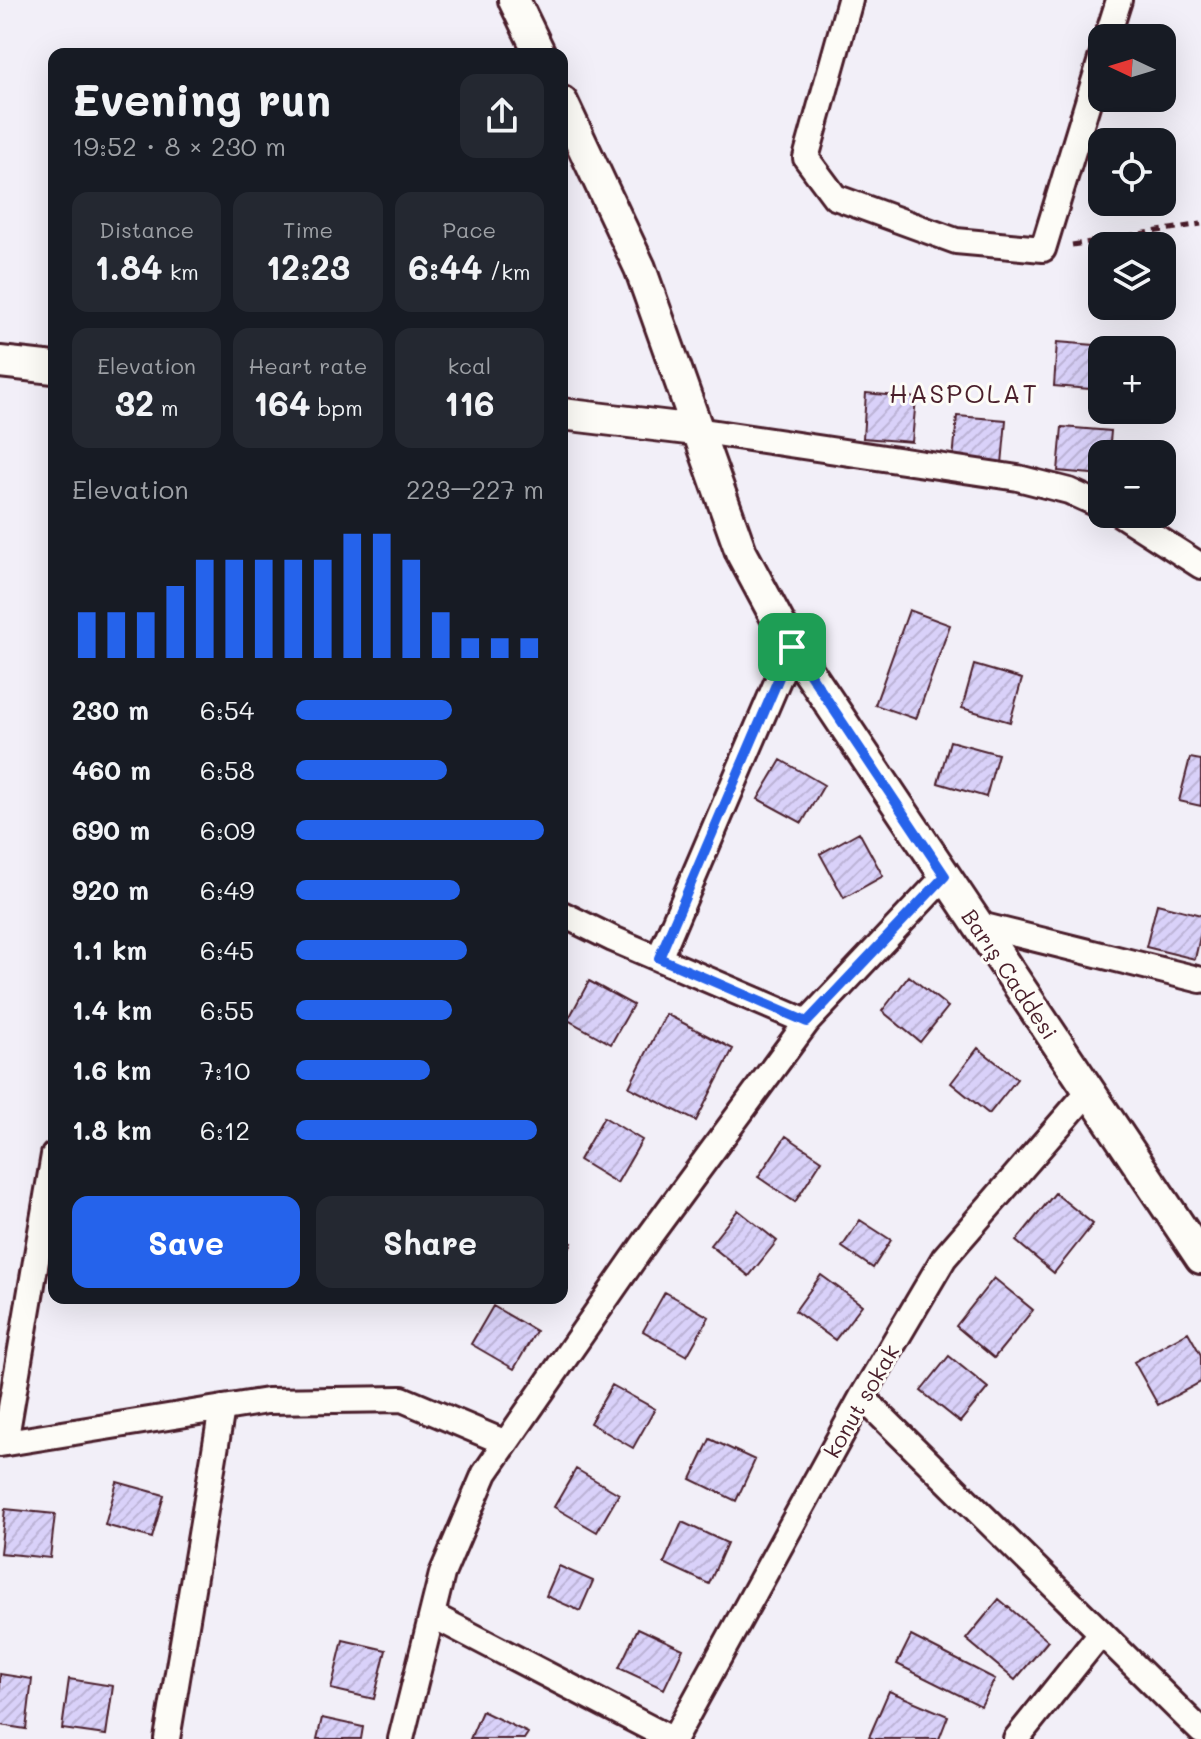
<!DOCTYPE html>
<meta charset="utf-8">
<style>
:root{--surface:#171b24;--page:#242831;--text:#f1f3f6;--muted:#9ea1a6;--accent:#2563eb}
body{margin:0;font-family:Mali,sans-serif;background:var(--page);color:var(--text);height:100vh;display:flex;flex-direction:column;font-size:30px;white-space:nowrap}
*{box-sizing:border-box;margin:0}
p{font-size:26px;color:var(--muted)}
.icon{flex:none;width:44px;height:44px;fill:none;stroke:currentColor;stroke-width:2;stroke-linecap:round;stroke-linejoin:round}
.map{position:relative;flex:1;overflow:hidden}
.side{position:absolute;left:48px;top:48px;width:520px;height:1256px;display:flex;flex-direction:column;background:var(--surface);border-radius:16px;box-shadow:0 8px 32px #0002}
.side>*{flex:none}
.needle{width:52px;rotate:274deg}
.buttons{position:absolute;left:1088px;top:24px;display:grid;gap:16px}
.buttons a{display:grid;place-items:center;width:88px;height:88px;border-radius:16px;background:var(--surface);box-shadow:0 8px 32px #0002;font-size:40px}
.pin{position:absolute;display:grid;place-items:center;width:68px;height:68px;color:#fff;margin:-34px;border-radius:16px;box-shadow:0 4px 12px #0006}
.round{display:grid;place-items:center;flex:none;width:84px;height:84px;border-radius:16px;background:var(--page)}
.overview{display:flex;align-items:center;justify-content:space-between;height:136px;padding:0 24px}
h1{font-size:44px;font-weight:700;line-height:60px}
.metrics{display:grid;grid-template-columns:repeat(3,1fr);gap:12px;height:136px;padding:8px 24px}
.metrics div{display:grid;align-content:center;border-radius:16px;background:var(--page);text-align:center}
.metrics b{font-size:34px;font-weight:700}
.metrics small{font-size:22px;font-weight:400}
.metrics p{font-size:22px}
.chart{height:224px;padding:16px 24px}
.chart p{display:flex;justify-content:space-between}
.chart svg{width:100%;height:144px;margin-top:8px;stroke:var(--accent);stroke-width:6}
.button{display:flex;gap:16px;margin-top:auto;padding:16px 24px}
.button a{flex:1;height:92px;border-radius:16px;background:var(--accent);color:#fff;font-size:32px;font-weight:700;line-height:92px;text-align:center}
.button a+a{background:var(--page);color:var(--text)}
ul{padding:0 24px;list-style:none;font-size:26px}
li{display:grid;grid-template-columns:128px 96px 1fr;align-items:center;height:60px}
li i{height:20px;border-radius:10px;background:var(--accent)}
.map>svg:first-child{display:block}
.building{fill:url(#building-hatch);stroke:#4a1f2b;stroke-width:2}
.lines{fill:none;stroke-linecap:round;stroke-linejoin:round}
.minor-casing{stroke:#4a1f2b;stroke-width:30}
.tertiary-casing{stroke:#4a1f2b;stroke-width:36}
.path{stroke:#4a1f2b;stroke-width:5;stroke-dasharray:8 6;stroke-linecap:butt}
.minor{stroke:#fdfcf7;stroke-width:24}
.tertiary{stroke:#fdfcf7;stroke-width:30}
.route-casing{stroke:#fff;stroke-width:16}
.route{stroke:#2563eb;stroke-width:10}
.labels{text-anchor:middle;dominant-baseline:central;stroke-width:6;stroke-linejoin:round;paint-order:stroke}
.street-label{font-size:22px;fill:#4a1f2b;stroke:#fdfcf7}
.quarter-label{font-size:26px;letter-spacing:2px;fill:#4a1f2b;stroke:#fdfcf7}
</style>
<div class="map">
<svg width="1201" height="1739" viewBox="0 0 1201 1739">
<defs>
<pattern id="building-hatch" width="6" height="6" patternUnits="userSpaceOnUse" patternTransform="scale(2)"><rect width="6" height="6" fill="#d9d1f9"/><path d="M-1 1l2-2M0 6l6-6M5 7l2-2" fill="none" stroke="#bcb3d6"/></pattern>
</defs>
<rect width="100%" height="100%" fill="#f2eff8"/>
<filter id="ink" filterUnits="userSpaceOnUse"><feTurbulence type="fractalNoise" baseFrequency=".0125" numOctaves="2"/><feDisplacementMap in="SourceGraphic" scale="16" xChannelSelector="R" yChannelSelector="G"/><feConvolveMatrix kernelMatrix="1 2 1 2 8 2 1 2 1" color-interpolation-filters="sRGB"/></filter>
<g filter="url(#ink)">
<path class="building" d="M 1057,342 L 1107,346 L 1107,350 L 1102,350 L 1102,390 L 1054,386 Z
M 866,393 L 916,398 L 912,442 L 863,438 Z
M 957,416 L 1006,420 L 1002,464 L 953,460 Z
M 1062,427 L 1111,431 L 1109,454 L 1102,454 L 1102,475 L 1058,471 Z
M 909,610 L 950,625 L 916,719 L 875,705 Z
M 974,665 L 1022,679 L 1010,722 L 962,708 Z
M 950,741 L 998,754 L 986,797 L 938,783 Z
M 1190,758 L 1201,760 L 1201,806 L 1179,801 Z
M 781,760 L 824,785 L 802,823 L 758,799 Z
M 859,832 L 883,876 L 844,898 L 820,854 Z
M 1157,904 L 1201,915 L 1201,932 L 1195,959 L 1146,947 Z
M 909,976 L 948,1007 L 920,1042 L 882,1011 Z
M 589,981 L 633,1005 L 611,1044 L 568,1020 Z
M 666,1014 L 733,1049 L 696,1121 L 629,1087 Z
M 978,1048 L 1017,1079 L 989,1114 L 951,1083 Z
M 604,1117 L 642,1140 L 617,1183 L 579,1160 Z
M 786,1136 L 822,1160 L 795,1202 L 758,1177 Z
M 1055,1193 L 1093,1224 L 1054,1273 L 1016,1241 Z
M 738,1210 L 777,1241 L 749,1276 L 710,1245 Z
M 860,1220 L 891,1240 L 873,1268 L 842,1247 Z
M 562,1238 L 572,1243 L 562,1261 Z
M 821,1275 L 862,1305 L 835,1340 L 795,1311 Z
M 994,1278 L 1033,1310 L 994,1358 L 956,1326 Z
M 665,1292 L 709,1317 L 687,1356 L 643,1331 Z
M 493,1306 L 536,1331 L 514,1369 L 471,1344 Z
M 1188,1332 L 1201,1355 L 1201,1382 L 1158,1405 L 1134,1362 Z
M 949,1356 L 988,1388 L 960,1422 L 921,1391 Z
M 612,1385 L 655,1409 L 633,1448 L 590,1423 Z
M 710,1439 L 755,1460 L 736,1501 L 691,1479 Z
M 576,1469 L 619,1494 L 597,1532 L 554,1507 Z
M 117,1482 L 164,1495 L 152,1538 L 105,1525 Z
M 5,1509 L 55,1514 L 50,1558 L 0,1553 Z
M 682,1522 L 727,1543 L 709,1584 L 664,1563 Z
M 559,1566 L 593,1581 L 580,1611 L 546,1596 Z
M 999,1599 L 1048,1641 L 1015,1680 L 966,1639 Z
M 638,1628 L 683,1649 L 664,1689 L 619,1668 Z
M 911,1636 L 995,1679 L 981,1706 L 897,1664 Z
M 343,1640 L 386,1650 L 374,1699 L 331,1689 Z
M 0,1674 L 32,1679 L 26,1729 L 0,1725 Z
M 69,1679 L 113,1686 L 106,1735 L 62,1729 Z
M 889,1691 L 948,1716 L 939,1739 L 874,1739 L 869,1737 Z
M 482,1711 L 528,1733 L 524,1739 L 470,1739 Z
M 322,1718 L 363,1727 L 361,1739 L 317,1739 Z"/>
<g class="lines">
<g class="minor-casing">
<path id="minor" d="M 850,0 L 806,158 L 835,197 L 956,241 L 1043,249 L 1102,56
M 1107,38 L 1119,0
M 696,430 L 1018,478 L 1069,491 L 1102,506
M 1120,514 L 1201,566
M 562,914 L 613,939 L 807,1022
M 976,924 L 1201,980
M 659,958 L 792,647
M 862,1397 L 1201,1731
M 5,1443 L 54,1155
M 0,1444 L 267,1401 L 402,1399 L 506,1443
M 432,1615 L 671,1739
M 167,1739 L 222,1408
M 401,1739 L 442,1574 L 485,1473 L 651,1234 L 807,1022 L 945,876
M 674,1739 L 862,1397 L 944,1258 L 1089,1091
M 1016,1739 L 1101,1633"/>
</g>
<g class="tertiary-casing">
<path id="tertiary" d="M 514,0 L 540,54
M 562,102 L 640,268 L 741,552 L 792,647 L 1201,1258
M 0,362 L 54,368
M 562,414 L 696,430"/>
</g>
<path class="path" d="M 1072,245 L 1201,224"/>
<use href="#minor" class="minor"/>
<use href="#tertiary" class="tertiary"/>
</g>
</g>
<g class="lines" filter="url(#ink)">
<g class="route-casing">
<path id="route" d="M 792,647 L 945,876 L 807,1022 L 659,958 Z"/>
</g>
<use href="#route" class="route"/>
</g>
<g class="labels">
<g class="street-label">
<text transform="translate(1010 974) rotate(56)">Barış Caddesi</text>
<text transform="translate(861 1401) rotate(-60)">konut sokak</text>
</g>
<g class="quarter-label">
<text x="964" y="393">HASPOLAT</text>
</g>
</g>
</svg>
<div class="buttons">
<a><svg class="needle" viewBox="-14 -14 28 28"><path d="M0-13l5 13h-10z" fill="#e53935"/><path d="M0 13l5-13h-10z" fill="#9ea1a6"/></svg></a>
<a><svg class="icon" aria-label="locate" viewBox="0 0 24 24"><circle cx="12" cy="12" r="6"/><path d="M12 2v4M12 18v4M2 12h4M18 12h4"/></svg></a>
<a><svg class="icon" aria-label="layers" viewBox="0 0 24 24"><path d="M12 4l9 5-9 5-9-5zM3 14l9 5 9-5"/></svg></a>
<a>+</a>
<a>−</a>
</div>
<div class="pin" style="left:792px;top:647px;background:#1e9e55"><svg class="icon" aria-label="arrive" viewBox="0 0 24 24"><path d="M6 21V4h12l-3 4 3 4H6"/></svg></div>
<section class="side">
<div class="overview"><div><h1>Evening run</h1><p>19:52 · 8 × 230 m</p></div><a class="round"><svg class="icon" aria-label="share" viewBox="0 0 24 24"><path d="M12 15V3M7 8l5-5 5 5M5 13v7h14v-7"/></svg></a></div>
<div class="metrics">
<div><p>Distance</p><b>1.84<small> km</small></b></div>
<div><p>Time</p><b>12:23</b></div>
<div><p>Pace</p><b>6:44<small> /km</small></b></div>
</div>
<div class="metrics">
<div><p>Elevation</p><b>32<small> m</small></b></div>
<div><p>Heart rate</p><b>164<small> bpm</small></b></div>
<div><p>kcal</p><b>116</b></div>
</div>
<div class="chart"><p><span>Elevation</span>223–227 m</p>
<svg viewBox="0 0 160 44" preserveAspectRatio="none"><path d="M5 44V30M15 44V30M25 44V30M35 44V22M45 44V14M55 44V14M65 44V14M75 44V14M85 44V14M95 44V6M105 44V6M115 44V14M125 44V30M135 44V38M145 44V38M155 44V38"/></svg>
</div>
<ul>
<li><b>230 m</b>6:54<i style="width:63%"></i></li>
<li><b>460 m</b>6:58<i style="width:61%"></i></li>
<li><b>690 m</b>6:09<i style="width:100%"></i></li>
<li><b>920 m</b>6:49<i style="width:66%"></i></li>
<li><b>1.1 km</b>6:45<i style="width:69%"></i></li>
<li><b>1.4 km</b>6:55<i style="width:63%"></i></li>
<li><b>1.6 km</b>7:10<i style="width:54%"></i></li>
<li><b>1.8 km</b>6:12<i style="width:97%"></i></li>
</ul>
<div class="button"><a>Save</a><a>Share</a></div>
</section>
</div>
